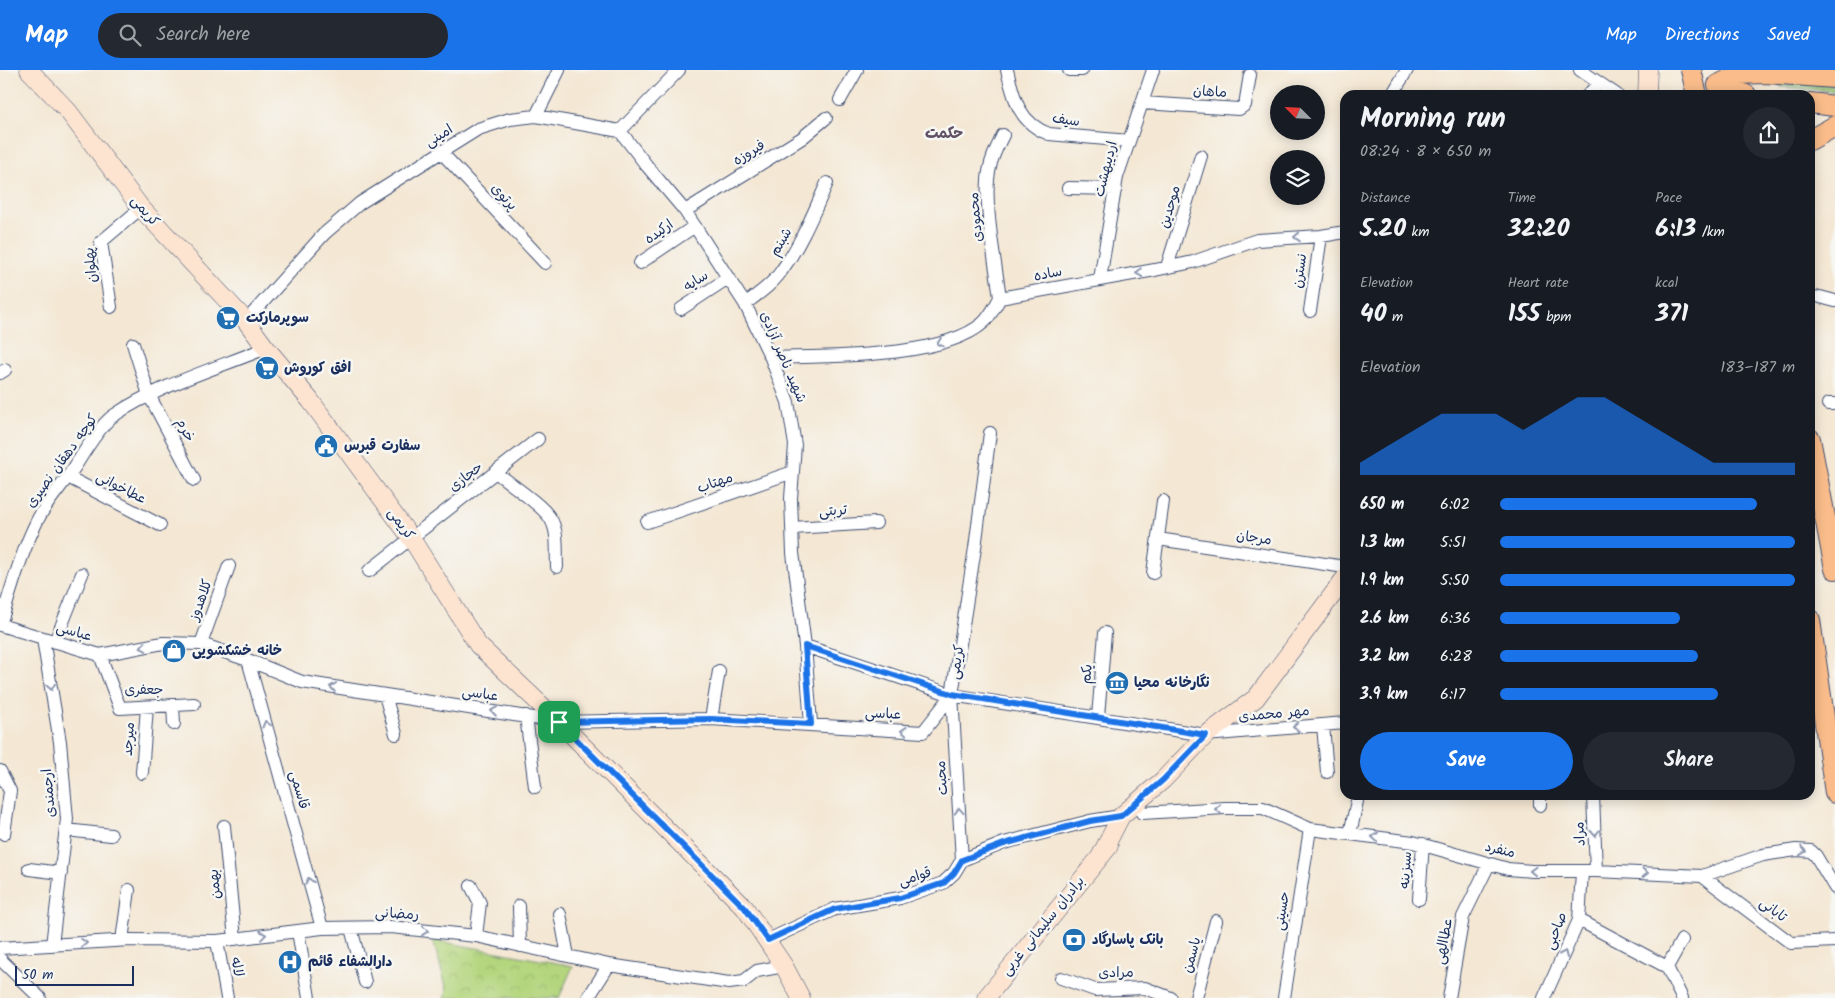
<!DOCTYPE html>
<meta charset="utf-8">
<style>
:root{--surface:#171b24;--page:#242831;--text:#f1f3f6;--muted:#9ea1a6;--accent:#1a73e8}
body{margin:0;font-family:Kalam,"Playpen Sans Arabic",sans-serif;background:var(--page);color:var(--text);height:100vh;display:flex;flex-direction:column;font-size:19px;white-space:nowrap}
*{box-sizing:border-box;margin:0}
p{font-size:16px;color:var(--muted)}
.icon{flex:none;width:28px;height:28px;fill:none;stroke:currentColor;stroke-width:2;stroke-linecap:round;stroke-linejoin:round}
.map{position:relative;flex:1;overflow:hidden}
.drawer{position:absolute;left:1340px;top:20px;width:475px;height:710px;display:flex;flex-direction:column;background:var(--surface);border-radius:15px;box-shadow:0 2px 12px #0003}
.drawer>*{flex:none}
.needle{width:32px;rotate:294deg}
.fabs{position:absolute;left:1270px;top:15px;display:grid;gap:10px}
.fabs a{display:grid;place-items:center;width:55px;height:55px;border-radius:50%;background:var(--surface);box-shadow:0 2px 12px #0003;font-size:25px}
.scale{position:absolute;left:15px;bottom:12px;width:119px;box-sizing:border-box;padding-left:5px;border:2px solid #1b2f5e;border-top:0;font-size:14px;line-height:18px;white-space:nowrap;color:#1b2f5e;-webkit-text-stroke:4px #f6f6f2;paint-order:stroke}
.pin{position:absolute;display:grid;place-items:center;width:42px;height:42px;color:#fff;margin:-21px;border-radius:10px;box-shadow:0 2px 8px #0006}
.round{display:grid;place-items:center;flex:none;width:52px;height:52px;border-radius:26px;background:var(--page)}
.head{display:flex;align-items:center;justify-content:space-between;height:85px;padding:0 20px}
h1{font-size:28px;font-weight:700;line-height:38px}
.figures{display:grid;grid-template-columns:repeat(3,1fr);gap:8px;height:85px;padding:5px 20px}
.figures div{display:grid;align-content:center}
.figures b{font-size:25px;font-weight:700}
.figures small{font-size:14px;font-weight:400}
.figures p{font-size:14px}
.chart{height:140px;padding:10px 20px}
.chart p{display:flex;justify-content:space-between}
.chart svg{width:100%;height:90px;margin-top:5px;fill:var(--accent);opacity:.7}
.cta{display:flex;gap:10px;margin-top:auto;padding:10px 20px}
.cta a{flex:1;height:58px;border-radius:30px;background:var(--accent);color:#fff;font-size:20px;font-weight:700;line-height:58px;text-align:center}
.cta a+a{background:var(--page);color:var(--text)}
ul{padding:0 20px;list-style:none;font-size:16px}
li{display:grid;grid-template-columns:80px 60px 1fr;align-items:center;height:38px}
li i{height:12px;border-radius:6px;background:var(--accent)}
header{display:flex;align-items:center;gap:30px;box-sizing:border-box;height:70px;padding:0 25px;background:var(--accent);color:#fff}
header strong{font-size:24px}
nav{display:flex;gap:28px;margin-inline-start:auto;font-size:18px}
.search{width:350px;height:45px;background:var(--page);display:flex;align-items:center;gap:12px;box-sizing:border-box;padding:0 18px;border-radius:28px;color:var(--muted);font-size:19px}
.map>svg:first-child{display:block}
.forest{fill:url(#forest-crowns);stroke:#557265}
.park{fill:url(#park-crowns);stroke:#68826e}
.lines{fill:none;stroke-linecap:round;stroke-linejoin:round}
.street-casing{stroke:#3c4b70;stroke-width:14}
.secondary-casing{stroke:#3c4b70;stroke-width:19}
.primary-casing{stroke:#3c4b70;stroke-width:22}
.street{stroke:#fff;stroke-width:12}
.secondary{stroke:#fde4d0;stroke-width:18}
.primary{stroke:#f9bc8a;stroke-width:20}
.oneway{stroke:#8d97ae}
.route-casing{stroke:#fff;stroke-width:10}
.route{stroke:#1a73e8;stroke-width:6}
.labels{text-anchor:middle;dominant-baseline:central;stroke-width:5;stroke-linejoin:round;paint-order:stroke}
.street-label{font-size:14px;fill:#1b2f5e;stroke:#f6f6f2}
.poi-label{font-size:14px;font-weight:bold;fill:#1b2f5e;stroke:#f6f6f2;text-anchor:start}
.neighbourhood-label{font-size:15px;font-weight:bold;fill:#605165;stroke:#f6f6f2}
</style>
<header>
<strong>Map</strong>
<div class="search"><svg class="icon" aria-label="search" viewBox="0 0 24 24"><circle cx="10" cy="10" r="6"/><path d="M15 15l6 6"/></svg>Search here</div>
<nav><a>Map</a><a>Directions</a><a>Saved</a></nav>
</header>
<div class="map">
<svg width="1835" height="928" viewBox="0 0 1835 928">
<defs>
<pattern id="forest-crowns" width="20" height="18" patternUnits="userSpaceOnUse" patternTransform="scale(1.25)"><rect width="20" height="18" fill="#8fb66c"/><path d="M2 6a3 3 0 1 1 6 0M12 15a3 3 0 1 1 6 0" fill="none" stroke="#74945c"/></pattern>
<pattern id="park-crowns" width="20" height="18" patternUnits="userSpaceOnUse" patternTransform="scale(1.25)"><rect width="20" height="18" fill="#b4d57d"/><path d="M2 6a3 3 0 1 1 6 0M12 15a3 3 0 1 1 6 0" fill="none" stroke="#9ab76e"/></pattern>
</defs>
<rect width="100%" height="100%" fill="#f6f6f2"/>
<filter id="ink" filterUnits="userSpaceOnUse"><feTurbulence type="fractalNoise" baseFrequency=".02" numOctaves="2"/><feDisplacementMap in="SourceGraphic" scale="10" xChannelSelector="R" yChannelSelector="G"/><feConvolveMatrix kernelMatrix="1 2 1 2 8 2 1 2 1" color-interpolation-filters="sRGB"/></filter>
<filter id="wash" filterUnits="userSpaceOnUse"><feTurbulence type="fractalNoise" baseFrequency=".0096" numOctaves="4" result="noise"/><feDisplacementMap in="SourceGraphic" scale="20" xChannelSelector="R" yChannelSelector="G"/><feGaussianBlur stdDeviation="1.12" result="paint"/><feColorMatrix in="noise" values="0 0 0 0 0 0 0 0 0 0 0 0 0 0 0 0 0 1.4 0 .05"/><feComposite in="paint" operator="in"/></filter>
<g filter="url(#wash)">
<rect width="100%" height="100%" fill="#f4e7d3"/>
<path class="forest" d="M 1781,10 L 1835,14 L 1835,22 L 1780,17 Z"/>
<path class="park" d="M 433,870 L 573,896 L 559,928 L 444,928 L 447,920 Z"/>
</g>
<g filter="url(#ink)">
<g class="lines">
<g class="street-casing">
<path id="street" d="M 1007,0 C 1014,29 1019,53 1049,64 L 1129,71
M 1069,0 L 1082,0
M 1580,0 L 1617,25
M 1392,25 L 1407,0
M 1588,25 L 1599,13
M 840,30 L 857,0
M 1142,33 L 1239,39 L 1245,35 L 1250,5
M 536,46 L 559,0
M 620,61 L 647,96 L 685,141 L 745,234 L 771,288 L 788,332 L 795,375 L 791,428 L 793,483 L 805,576 L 811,654
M 441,82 L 545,193
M 1068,118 L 1116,119
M 685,141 L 802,68 L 826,48
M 640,193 L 695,156
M 1167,197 L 1201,86
M 1100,209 L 1117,107 L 1153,0
M 1820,227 L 1835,231
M 1000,228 C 996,194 982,129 990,97 C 992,86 998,75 1003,65
M 745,234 C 758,224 773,214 782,200 C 801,174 814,142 827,113
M 111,237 L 101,172 L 141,138
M 681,239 L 728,208
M 1310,241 L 1321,166
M 246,251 L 324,164 L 360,133 L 478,59 L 510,49 L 536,46 L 620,61 L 679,0
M 133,274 L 149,325 L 194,410
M 266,278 C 215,299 159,315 113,346 C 100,355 83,384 74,398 C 62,416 47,431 37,451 C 21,483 11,520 0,555 L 100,585 L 163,573 L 201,574 L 248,590 L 302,612 L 559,652 L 711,649 L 923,662 L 952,625
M 771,288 C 824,286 942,289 983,253 C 990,247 995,236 1000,228 L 1155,200 L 1193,192 L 1257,170 L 1321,166 L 1345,162
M 0,303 L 5,300
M 1828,334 L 1835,334
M 497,403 C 510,414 541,434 550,448 C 559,461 556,482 557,497
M 68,407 L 160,455
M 647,452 L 793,402
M 792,458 L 876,453
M 1158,469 L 1345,497
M 369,501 L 538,369
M 1153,503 L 1163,431
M 43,569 L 60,672 L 67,749 L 52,875
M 55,572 L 82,504
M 201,574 L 229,496
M 805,576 L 952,625 L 1206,665 L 1345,653
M 100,585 L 120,638 L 194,634
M 248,590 L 322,858
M 385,625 L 396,664
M 173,635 L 174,654
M 526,646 L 535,717
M 1098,647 L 1105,563
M 711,649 L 719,601
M 1323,655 L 1327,702
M 0,701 L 10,721 L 4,764
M 142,703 L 147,637
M 1593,725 L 1596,801
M 1540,735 L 1540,725
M 1142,743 L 1225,738 L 1263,738 L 1310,759 L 1413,772 L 1508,799 L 1532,801 L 1596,801 L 1702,806 L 1763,785 L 1796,780 L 1811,781 L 1816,786 L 1835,818
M 224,756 L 235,869
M 66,760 L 111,765
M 1350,764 L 1357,731
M 962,790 L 952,625 L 975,478 L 990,363
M 29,799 L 61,803
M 1702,806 L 1791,873 L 1835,871
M 471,816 L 480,833 L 476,866
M 1419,829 L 1423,774
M 519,836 L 520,876
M 560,844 L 568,886
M 1579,850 L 1667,897 L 1682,928
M 351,858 L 365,912
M 298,861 L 309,928
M 122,870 L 129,820
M 768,870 L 835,839 L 900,828 L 943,813 L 954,803 L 962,790 L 1004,773 L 1090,751 L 1121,746
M 217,871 L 227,928
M 0,878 L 130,870 L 217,871 L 322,858 L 391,857 L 476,866 L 609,895 L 729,913 L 744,911 L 757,901 L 784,896
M 0,889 L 40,928
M 1667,897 L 1682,870
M 1061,908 L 1095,920 L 1145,918 L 1171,928
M 588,928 L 609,895
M 1196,928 L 1216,851
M 1284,928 L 1310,759
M 1449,928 L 1463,847 L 1489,794
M 1544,928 L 1579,850 L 1582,802"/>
</g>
<g class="secondary-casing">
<path id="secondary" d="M 29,0 L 68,41 L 141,138 L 246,251 L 266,278 L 310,330 L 411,468 L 478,575 L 559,652 L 745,838 L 784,896 L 801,928
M 1647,25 L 1648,0
M 1101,785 L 1121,746 L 1163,710 L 1206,665 L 1256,628 L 1345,508
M 986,928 L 1109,776"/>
</g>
<g class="primary-casing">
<path id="primary" d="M 1691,0 L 1697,25
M 1718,15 L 1740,4 L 1764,3 L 1835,8
M 1718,15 L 1746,25
M 1810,33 L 1835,36
M 1810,70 L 1835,56
M 1810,369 L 1835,499
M 1810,550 L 1835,723"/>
</g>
<use href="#street" class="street"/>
<use href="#secondary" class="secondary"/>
<use href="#primary" class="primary"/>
</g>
<defs><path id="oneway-chevron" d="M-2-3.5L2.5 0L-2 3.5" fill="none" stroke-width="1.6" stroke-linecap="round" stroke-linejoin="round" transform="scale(1.25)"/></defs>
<g class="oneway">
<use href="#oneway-chevron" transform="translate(1297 167) rotate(176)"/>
<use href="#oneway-chevron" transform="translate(1139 203) rotate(171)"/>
<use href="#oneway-chevron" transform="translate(940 273) rotate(161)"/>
<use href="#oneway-chevron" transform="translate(143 577) rotate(169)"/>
<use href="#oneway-chevron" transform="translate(51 617) rotate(81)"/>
<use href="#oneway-chevron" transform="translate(333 617) rotate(-171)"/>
<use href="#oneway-chevron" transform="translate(494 641) rotate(-172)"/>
<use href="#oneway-chevron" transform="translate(266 654) rotate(-105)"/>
<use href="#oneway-chevron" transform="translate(1296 657) rotate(175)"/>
<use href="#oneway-chevron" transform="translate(904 661) rotate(-177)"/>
<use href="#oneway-chevron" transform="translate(1218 739) rotate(176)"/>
<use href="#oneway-chevron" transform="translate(959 741) rotate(-94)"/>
<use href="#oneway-chevron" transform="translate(1595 763) rotate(87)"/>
<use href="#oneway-chevron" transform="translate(1375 767) rotate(-174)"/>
<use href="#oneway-chevron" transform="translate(1803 781) rotate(7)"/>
<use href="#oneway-chevron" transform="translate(1533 801) rotate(-178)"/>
<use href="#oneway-chevron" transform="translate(1645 803)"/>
<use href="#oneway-chevron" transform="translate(309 811) rotate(-105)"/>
<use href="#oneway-chevron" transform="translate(425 861) rotate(6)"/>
<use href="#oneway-chevron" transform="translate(263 865) rotate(-7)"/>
<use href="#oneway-chevron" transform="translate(84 873) rotate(-4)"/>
<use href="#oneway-chevron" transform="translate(1564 884) rotate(-66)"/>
</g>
</g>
<g class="lines" filter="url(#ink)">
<g class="route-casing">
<path id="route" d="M 805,576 L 952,624 L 1206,665 L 1163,710 L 1121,746 L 1090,751 L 1004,774 L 962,790 L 954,803 L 944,813 L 900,828 L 835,839 L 768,870 L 745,838 L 559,652 L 711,649 L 811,654 Z"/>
</g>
<use href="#route" class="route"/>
</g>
<defs>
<g id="supermarket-disc" transform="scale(1.25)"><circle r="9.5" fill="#1f6fb2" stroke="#f6f6f2"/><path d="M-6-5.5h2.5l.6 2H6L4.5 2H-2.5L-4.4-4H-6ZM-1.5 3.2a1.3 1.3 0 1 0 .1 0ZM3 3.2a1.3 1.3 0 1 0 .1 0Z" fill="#fff"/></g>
<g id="civic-disc" transform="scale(1.25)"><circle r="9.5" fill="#1f6fb2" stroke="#f6f6f2"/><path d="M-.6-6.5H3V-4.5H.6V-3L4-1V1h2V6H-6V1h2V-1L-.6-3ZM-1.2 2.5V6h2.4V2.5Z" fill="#fff"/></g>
<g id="shop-disc" transform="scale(1.25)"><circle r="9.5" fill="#1f6fb2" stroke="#f6f6f2"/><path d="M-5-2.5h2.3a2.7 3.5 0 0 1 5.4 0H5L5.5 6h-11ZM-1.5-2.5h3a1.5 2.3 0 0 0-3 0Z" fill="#fff"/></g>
<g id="museum-disc" transform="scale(1.25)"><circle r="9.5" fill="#1f6fb2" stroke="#f6f6f2"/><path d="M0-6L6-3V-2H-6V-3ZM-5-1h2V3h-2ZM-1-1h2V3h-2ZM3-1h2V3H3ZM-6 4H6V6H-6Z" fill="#fff"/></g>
<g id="bank-disc" transform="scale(1.25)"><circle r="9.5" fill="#1f6fb2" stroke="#f6f6f2"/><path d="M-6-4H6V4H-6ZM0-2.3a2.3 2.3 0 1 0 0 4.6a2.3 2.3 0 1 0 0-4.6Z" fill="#fff"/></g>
<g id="hospital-disc" transform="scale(1.25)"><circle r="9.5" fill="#1f6fb2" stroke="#f6f6f2"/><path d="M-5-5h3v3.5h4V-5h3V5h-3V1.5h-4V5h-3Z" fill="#fff"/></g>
</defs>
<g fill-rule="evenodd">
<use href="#supermarket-disc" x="228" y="248"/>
<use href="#supermarket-disc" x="267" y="298"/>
<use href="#civic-disc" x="326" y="376"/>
<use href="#shop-disc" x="174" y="581"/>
<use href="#museum-disc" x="1117" y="613"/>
<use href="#bank-disc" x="1074" y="870"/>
<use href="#hospital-disc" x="290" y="892"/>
</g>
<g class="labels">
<g class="street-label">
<text transform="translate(1210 22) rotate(4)">ماهان</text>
<text transform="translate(1066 50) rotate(8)">سیف</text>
<text transform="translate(439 66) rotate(-32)">امینی</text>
<text transform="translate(749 83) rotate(-32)">فیروزه</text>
<text transform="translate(1106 99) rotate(-76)">اردیبهشت</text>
<text transform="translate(504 127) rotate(47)">پرتوی</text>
<text transform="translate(1170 137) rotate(-73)">موحدین</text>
<text transform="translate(145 141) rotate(49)">کریمی</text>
<text transform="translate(976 147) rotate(-95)">محمودی</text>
<text transform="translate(659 162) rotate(-35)">ارکیده</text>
<text transform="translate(781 172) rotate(-60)">شبنم</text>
<text transform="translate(91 195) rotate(-96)">پهلوان</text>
<text transform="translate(1300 201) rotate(-82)">نسترن</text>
<text transform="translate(1048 204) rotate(-11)">ساده</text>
<text transform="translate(696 211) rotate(-33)">سایه</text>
<text transform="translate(783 287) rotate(67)">شهید ناصر آزادی</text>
<text transform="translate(185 360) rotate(62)">خرم</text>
<text transform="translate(62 391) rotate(-54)">کوچه دهقان نصیری</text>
<text transform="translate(466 407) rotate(-38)">حجازی</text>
<text transform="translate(715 413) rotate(-19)">مهتاب</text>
<text transform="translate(121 418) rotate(27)">عطاخوانی</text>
<text transform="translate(833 441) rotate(-4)">تربتی</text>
<text transform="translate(401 454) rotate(54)">کریمی</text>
<text transform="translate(1254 468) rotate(8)">مرجان</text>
<text transform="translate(201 530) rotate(-70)">کلاهدوز</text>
<text transform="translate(74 562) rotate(16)">عباسی</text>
<text transform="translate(957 592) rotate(-81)">کریمی</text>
<text transform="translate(1087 604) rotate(-85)">یکم</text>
<text x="144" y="620">جعفری</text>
<text transform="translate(480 624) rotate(8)">عباسی</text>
<text transform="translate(883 644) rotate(3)">عباسی</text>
<text transform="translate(1274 644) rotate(-5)">مهر محمدی</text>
<text transform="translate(129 669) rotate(-86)">میرجد</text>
<text transform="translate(942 708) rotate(-94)">محبت</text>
<text transform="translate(299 720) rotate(75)">قاسمی</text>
<text transform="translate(49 723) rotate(-95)">ارجمندی</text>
<text transform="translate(1580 764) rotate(-93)">مراد</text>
<text transform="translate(1500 780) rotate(14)">منفرد</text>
<text transform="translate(1406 800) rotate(-86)">سبزینه</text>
<text transform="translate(915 807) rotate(-18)">قوامی</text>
<text transform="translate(215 814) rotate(-95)">بهمن</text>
<text transform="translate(1773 840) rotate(37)">تابانی</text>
<text transform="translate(1282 841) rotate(-81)">حسینی</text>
<text transform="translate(397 844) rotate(3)">رمضانی</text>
<text transform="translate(1043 856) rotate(-51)">برادران سلیمانی غربی</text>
<text transform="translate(1556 861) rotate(-69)">صاحبی</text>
<text transform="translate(1444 871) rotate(-79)">عطاالهی</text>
<text transform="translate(1192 885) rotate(-75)">یاسمن</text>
<text transform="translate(237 897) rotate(80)">لاله</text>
<text transform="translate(1116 903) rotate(-1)">مرادی</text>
</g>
<g class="poi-label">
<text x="246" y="248">سوپرمارکت</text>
<text x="284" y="298">افق کوروش</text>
<text x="344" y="376">سفارت قبرس</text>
<text x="192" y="581">خانه خشکشویی</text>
<text x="1134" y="613">نگارخانه محیا</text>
<text x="1092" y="870">بانک پاسارگاد</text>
<text x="308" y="892">دارالشفاء قائم</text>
</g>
<g class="neighbourhood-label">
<text x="944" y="64">حکمت</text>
</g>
</g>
</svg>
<div class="fabs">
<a><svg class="needle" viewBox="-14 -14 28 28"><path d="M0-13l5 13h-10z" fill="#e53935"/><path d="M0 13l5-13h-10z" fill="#9ea1a6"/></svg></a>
<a><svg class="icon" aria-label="layers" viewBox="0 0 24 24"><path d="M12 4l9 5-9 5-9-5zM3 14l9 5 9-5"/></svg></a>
</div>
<div class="scale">50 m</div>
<div class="pin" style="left:559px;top:652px;background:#1e9e55"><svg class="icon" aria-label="arrive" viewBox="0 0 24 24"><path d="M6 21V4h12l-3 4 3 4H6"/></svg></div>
<section class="drawer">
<div class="head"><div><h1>Morning run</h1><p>08:24 · 8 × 650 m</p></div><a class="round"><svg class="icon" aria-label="share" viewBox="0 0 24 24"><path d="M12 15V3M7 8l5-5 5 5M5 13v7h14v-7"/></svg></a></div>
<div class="figures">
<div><p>Distance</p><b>5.20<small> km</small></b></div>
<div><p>Time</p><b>32:20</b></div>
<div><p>Pace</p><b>6:13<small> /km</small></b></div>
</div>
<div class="figures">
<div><p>Elevation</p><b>40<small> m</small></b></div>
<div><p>Heart rate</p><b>155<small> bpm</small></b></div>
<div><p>kcal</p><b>371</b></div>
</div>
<div class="chart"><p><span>Elevation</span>183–187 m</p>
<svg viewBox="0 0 160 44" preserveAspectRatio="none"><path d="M0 44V38L10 30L20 22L30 14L40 14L50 14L60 22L70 14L80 6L90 6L100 14L110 22L120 30L130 38L140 38L150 38L160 38V44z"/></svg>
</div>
<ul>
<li><b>650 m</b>6:02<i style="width:87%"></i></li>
<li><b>1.3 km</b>5:51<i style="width:100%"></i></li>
<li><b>1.9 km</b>5:50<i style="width:100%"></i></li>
<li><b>2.6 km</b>6:36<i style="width:61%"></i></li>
<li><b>3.2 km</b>6:28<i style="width:67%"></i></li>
<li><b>3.9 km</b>6:17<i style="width:74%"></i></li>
</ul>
<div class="cta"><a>Save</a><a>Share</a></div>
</section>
</div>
